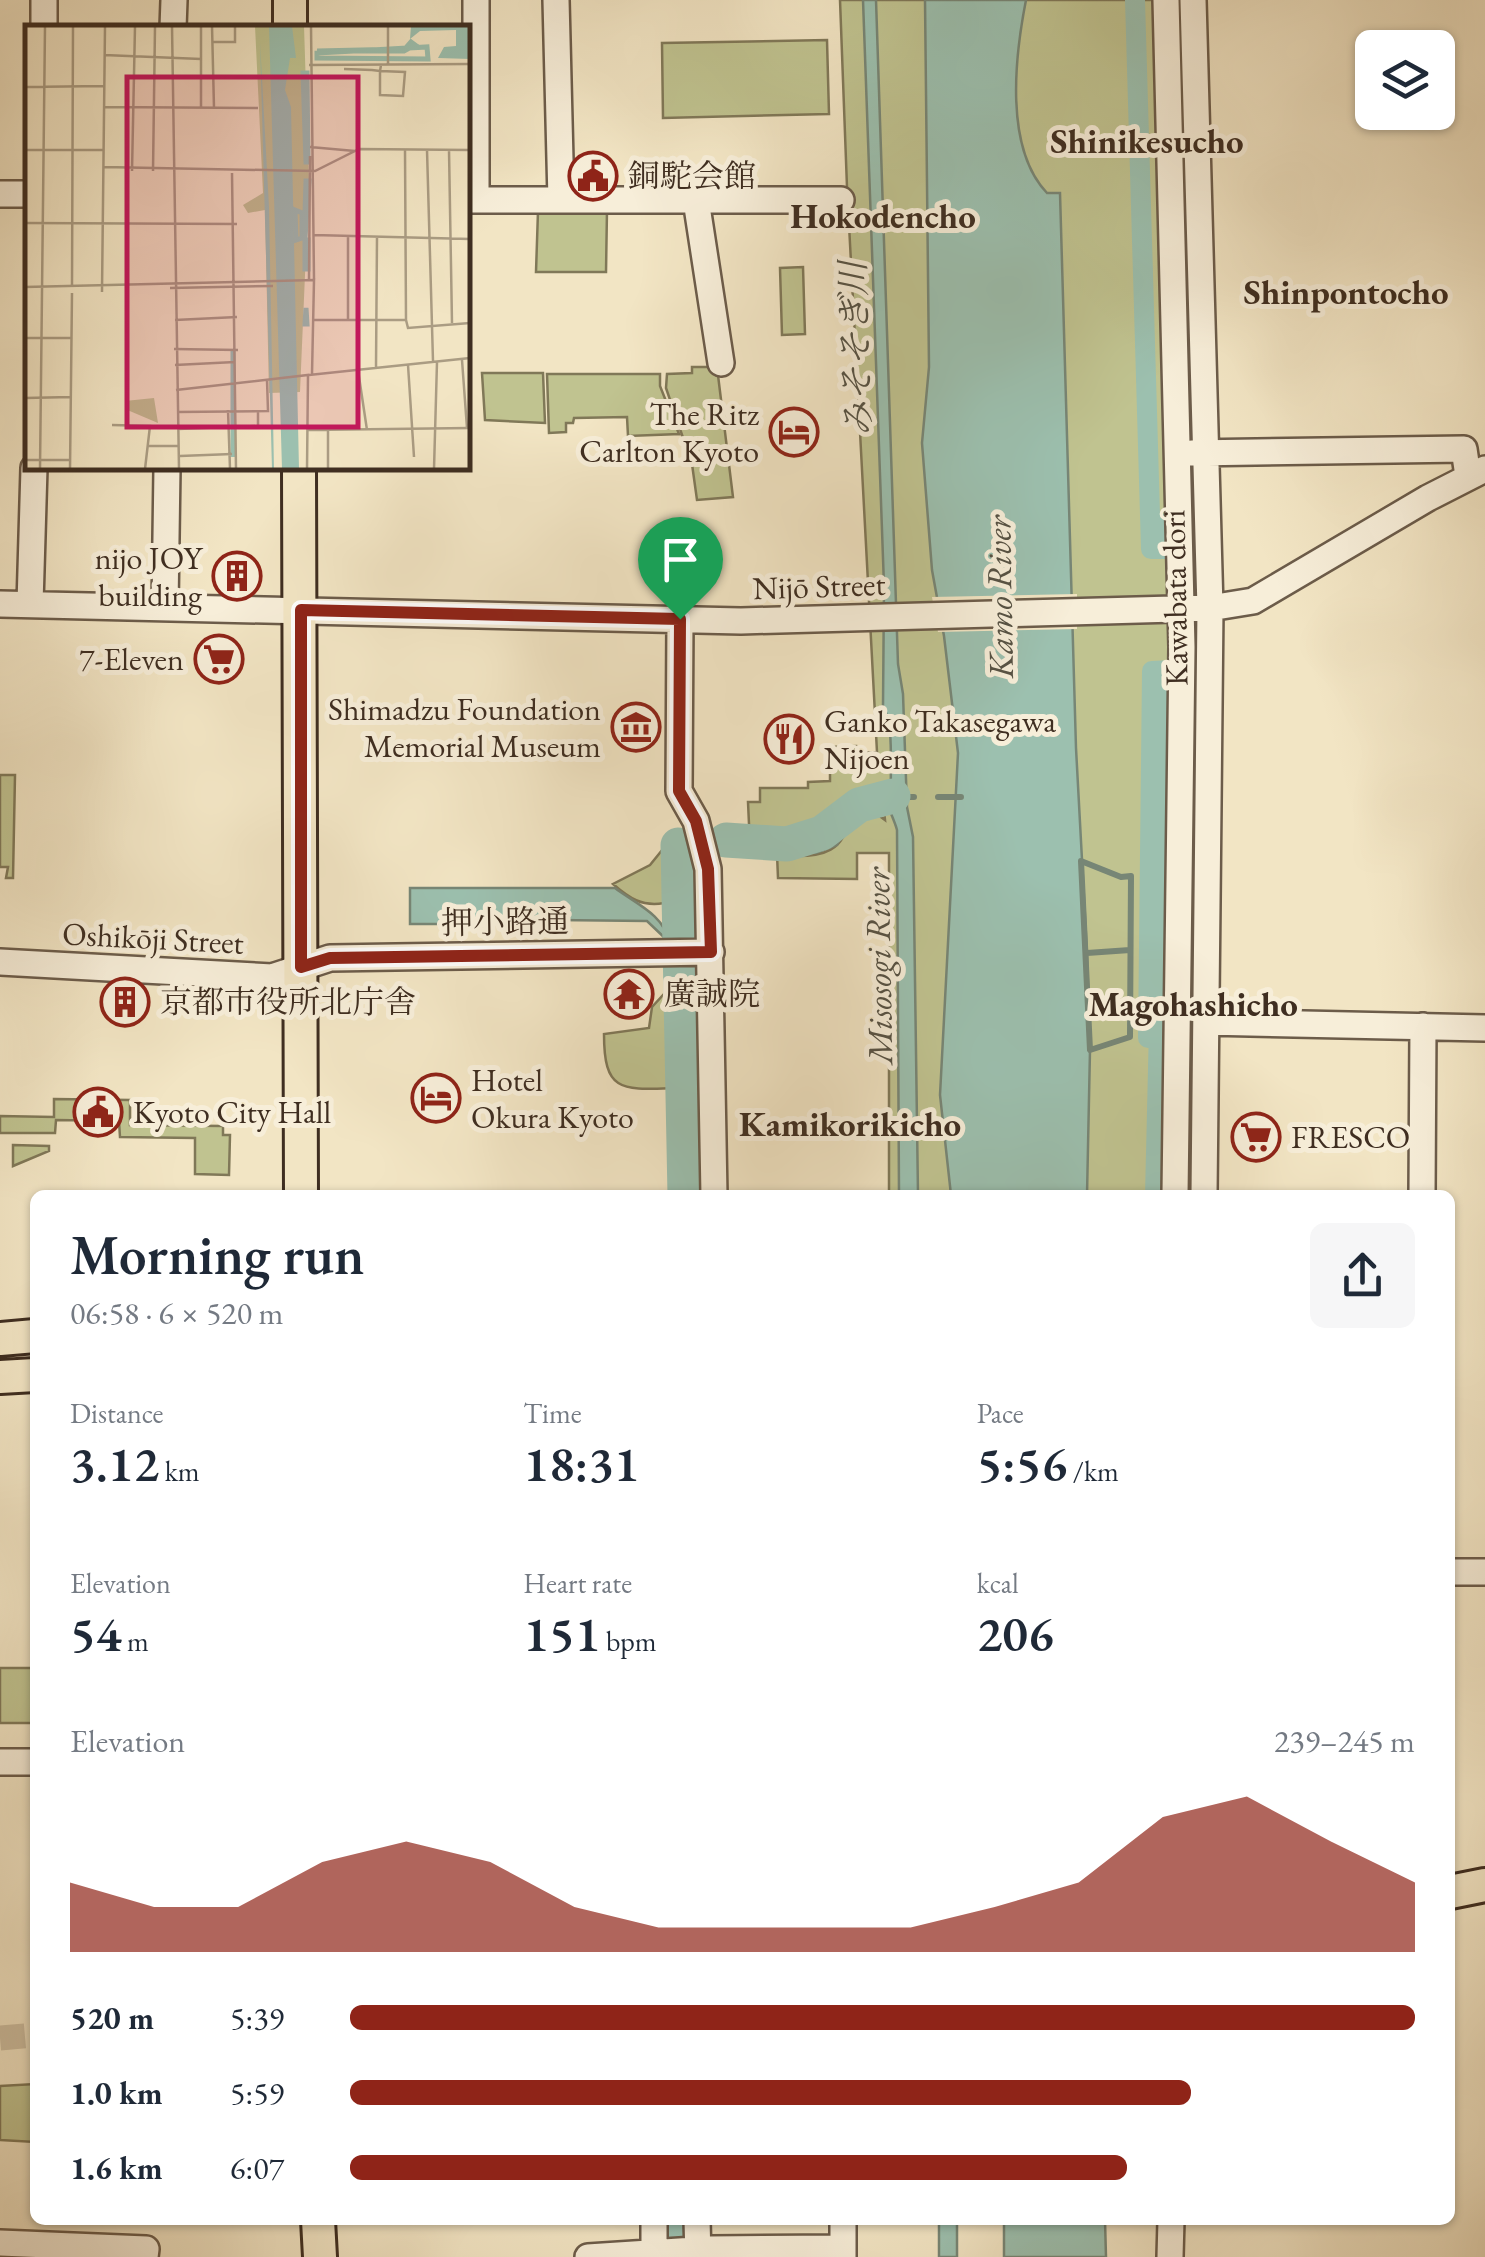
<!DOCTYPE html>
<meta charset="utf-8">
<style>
:root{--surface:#fff;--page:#f6f6f7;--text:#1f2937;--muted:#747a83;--accent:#8f2418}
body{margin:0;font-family:"EB Garamond","Noto Serif JP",serif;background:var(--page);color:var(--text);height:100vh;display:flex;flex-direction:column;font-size:38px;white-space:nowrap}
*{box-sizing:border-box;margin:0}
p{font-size:32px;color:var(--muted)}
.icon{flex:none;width:55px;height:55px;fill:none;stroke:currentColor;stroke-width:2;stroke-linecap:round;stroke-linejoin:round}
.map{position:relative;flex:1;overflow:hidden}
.panel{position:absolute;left:30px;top:1190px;width:1425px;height:1035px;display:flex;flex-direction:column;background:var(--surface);border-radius:15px;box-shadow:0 2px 8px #0004}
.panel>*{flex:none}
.fabs{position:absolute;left:1355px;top:30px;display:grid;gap:20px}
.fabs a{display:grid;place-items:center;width:100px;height:100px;border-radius:15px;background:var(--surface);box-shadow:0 2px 8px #0004;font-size:50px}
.pin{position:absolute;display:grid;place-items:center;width:85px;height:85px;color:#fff;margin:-102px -42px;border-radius:50% 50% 50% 0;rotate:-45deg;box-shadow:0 0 10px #0007}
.pin .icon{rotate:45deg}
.round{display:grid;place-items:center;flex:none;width:105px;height:105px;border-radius:15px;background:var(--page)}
.head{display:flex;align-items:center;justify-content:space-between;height:170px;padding:0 40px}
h1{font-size:55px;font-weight:600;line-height:75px}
.stats{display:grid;grid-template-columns:repeat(3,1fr);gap:15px;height:170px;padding:10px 40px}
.stats div{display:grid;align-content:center}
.stats b{font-size:50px;font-weight:600}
.stats small{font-size:28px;font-weight:400}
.stats p{font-size:28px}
.chart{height:280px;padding:20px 40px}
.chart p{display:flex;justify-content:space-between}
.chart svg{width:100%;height:180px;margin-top:10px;fill:var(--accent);opacity:.7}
ul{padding:0 40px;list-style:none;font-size:32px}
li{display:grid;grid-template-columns:160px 120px 1fr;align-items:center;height:75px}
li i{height:25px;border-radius:12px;background:var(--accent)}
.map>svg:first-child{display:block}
.green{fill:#c0c390;stroke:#807858;stroke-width:2.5}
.water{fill:#9cc0af;stroke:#778676;stroke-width:2.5}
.pier{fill:#f2e5c4}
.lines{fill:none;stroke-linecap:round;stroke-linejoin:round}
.stream{stroke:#778676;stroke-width:6}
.canal{stroke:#9cc0af;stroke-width:20}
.river{stroke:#9cc0af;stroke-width:35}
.minor-tunnel{stroke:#cec0a3;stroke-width:25;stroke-dasharray:25 12;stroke-linecap:butt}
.minor-casing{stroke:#6c5c4a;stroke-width:30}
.major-casing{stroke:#3f2e21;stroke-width:38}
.minor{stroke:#f7eed9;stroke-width:25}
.major{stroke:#f2e5c4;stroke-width:32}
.route-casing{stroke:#fff;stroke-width:20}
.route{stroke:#8f2418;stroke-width:12}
.labels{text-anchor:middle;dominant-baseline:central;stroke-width:10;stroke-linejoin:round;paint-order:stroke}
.poi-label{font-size:32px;fill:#3f2e21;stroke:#f7eed9;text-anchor:start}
.street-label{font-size:32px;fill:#3f2e21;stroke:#f7eed9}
.neighbourhood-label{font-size:35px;font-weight:bold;fill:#3f2e21;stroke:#f7eed9}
.water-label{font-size:35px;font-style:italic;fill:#565244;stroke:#f7eed9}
.inset-river{fill:none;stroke:#9cc0af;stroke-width:5}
.inset-road{fill:none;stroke:#aa9c83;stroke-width:2.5}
.view{fill:#c2185b;fill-opacity:0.15;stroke:#c2185b;stroke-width:5}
.inset-edge{fill:none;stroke:#3f2e21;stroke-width:5}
</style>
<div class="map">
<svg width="1485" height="2257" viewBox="0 0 1485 2257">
<rect width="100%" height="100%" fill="#f2e5c4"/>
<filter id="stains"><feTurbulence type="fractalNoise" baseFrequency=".002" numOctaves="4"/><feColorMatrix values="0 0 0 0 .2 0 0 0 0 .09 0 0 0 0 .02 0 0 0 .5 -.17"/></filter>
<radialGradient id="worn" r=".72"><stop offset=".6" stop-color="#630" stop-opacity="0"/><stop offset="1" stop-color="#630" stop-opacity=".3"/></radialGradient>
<path class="green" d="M 840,0 L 1158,0 L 1172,670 L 1164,1195 L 889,1195 L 889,853 L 857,853 L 857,879 L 778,878 L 777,854 L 758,854 L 757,844 L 785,847 L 792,856 C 823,857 845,851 849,817 L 861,808 L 881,802 L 881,817 L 885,820 L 882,791 L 880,795 L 862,799 L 846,811 L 839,809 C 822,817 807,836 789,840 C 779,842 765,838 754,838 L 749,824 L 748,802 L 760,802 L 760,788 L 808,788 L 808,782 L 830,781 L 830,747 L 856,746 L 856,753 L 877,752 L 847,187 Z
M 827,40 L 829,114 L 663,118 L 662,43 Z
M 607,210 L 606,272 L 536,272 L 538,211 Z
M 803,267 L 805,334 L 782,335 L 780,268 Z
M 692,367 L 717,367 L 733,497 L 697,500 L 692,464 L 666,388 L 667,374 L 692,373 Z
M 482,373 L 543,373 L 545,423 L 485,420 Z
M 547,374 L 660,374 L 660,386 L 679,434 L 628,436 L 627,417 L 574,418 L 573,423 L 566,423 L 566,432 L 549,433 Z
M 0,775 L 15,775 L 13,878 L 6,878 L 8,867 L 0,867 Z
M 663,849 L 664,903 C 642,907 629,898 613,884 L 650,865 Z
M 664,994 L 673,997 L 673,1088 C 621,1090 604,1092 604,1034 L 649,1028 L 652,1007 Z
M 54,1099 L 130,1100 L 130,1125 L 223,1126 L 223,1135 L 230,1135 L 229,1175 L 195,1174 L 195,1138 L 120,1137 L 119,1121 L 56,1120 L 55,1133 L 0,1133 L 0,1116 L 54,1117 Z
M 13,1145 L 49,1146 L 49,1151 L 13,1166 Z
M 0,1668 L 35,1668 L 35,1723 L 0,1723 Z
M 35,2084 L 35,2142 L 0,2140 L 0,2086 Z"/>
<path class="water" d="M 863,0 L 876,0 L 898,664 L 903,694 L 907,807 L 913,837 L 918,1195 L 899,1195 L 897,830 C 894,818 884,801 884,791 L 891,788 C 890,768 894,722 883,707 L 884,586 Z
M 925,0 L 1026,0 C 1015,56 1004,148 1047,193 L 1060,193 L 1076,748 L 1087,953 L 1090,1050 L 1087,1195 L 951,1195 L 940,1095 L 958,753 L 944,636 L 932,570 L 922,443 L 929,367 Z
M 839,812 L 847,815 L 845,829 L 837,845 L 816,853 L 789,850 L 787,844 Z
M 410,888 L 615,888 C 633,902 666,916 668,941 L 647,921 L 447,919 L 447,924 L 410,924 Z
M 939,2220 L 957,2220 L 957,2257 L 939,2257 Z
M 1004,2220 L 1105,2220 L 1106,2257 L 1004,2257 Z"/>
<path class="pier" d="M 1077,594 L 1077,629 L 938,632 L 932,597 Z"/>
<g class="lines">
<path class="stream" d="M 908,797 L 914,797
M 938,797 L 961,797
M 1081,861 L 1121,877 L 1131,876 L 1130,1037 L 1090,1050 Z
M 1149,875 L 1148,1035 L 1143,1036 L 1145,876 Z
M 1087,953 L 1130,950"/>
<path class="canal" d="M 1135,0 L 1151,549 L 1168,549 L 1167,523
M 1172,670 L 1167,1038 L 1148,1038 L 1152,671 Z
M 1155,1195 L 1159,1027"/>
<path class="river" d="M 726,840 L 787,844 L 822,833 L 859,805 L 893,796
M 678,845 L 685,1195
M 674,2220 L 675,2257"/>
<path class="minor-tunnel" d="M 0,2038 L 35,2035"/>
<g class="minor-casing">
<path id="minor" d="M 476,0 L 476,200
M 556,0 L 561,200
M 1166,0 L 1182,647 L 1175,1195
M 1193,0 L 1210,608 L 1204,1195
M 44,28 L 44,0
M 173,28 L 174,0
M 0,194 L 28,194
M 468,200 L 841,200
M 696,200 L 721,363
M 1192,453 L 1464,449 L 1468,476
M 0,604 L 741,621 L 1210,608 L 1253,601 L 1428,498 L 1485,469
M 30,604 L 34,468
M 165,607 L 167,468
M 680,619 L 679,791 L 696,821 L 708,869 L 714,1195
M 0,962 L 272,977 L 330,958 L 711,952
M 1206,1022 L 1485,1028
M 1422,1195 L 1423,1026
M 1450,1572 L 1485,1572
M 0,1762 L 35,1762
M 654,2220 L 654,2257
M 697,2220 L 698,2257
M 843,2220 L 843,2257
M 0,2243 L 146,2249 L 145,2257
M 588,2257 L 710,2249 L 843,2248
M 1170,2257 L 1171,2220"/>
</g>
<g class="major-casing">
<path id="major" d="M 290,0 L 290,28
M 299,468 L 301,1195
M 0,1339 L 35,1336
M 0,1377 L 35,1375
M 1450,1892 L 1485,1885
M 318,2220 L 320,2257"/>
</g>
<use href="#minor" class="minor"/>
<use href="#major" class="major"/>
</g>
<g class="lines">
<g class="route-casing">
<path id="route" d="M 301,610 L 680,619 L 679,791 L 696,821 L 708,869 L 711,952 L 330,958 L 301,967 Z"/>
</g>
<use href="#route" class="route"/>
</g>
<defs>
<g id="civic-ring" transform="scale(2.5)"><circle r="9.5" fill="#f7eed9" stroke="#8f2418" stroke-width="1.5"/><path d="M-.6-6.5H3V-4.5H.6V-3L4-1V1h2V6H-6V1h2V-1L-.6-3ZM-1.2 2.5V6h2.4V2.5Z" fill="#8f2418"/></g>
<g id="hotel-ring" transform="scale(2.5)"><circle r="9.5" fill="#f7eed9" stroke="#8f2418" stroke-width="1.5"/><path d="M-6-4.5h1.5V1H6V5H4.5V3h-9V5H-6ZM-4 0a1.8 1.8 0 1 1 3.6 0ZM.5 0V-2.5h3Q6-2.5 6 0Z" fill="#8f2418"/></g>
<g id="building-ring" transform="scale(2.5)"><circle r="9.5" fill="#f7eed9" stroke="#8f2418" stroke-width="1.5"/><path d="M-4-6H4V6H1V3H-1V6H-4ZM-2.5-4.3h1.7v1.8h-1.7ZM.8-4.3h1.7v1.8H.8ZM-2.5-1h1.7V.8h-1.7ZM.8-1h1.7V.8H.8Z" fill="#8f2418"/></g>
<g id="supermarket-ring" transform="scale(2.5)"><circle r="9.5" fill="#f7eed9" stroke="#8f2418" stroke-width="1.5"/><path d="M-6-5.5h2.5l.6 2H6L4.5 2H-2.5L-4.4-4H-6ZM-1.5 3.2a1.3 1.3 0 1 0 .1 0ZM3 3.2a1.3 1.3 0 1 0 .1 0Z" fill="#8f2418"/></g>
<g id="museum-ring" transform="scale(2.5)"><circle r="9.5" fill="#f7eed9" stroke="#8f2418" stroke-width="1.5"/><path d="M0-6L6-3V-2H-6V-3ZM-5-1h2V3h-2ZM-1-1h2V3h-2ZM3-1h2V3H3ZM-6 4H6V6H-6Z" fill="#8f2418"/></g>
<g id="restaurant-ring" transform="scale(2.5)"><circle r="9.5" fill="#f7eed9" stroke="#8f2418" stroke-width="1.5"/><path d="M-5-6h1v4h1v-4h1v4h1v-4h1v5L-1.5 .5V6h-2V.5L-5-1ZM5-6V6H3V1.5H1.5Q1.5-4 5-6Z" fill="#8f2418"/></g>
<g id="temple-ring" transform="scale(2.5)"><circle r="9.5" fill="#f7eed9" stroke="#8f2418" stroke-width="1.5"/><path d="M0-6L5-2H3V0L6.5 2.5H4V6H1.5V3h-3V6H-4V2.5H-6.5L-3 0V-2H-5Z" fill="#8f2418"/></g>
</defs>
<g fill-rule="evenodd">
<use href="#civic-ring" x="593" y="176"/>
<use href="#hotel-ring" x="794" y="432"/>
<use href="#building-ring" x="237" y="576"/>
<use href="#supermarket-ring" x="219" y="659"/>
<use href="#museum-ring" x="636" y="727"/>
<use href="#restaurant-ring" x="789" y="739"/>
<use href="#temple-ring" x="629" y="994"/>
<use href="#building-ring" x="125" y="1002"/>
<use href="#hotel-ring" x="436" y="1098"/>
<use href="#civic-ring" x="98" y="1112"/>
<use href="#supermarket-ring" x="1256" y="1137"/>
</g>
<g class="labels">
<g class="poi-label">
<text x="628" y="176">銅駝会館</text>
<text x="759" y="414" text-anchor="end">The Ritz<tspan x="759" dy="37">Carlton Kyoto</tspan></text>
<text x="202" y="558" text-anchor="end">nijo JOY<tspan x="202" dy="37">building</tspan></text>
<text x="184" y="659" text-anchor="end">7-Eleven</text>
<text x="601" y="709" text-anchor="end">Shimadzu Foundation<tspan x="601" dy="37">Memorial Museum</tspan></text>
<text x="824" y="721">Ganko Takasegawa<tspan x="824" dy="37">Nijoen</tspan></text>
<text x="664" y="994">廣誠院</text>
<text x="160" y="1002">京都市役所北庁舎</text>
<text x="471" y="1080">Hotel<tspan x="471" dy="37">Okura Kyoto</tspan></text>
<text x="133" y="1112">Kyoto City Hall</text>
<text x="1291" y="1137">FRESCO</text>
</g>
<g class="street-label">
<text transform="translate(819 586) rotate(-2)">Nijō Street</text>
<text transform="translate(1175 598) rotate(-91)">Kawabata dori</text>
<text transform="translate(505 922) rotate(-1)">押小路通</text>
<text transform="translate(153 938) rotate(3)">Oshikōji Street</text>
</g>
<g class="neighbourhood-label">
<text x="1147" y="140">Shinikesucho</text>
<text x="883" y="215">Hokodencho</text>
<text x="1346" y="291">Shinpontocho</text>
<text x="1193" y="1003">Magohashicho</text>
<text x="850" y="1123">Kamikorikicho</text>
</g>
<g class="water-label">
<text transform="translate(855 349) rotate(-92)">みそそぎ川</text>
<text transform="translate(999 597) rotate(-91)">Kamo River</text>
<text transform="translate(878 966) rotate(-91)">Misosogi River</text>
</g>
</g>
<g transform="translate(25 25)">
<rect width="445" height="445" fill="#f2e5c4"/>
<path d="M 230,1 L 279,1 L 284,156 L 275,367 L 244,368 L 240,185 L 223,188 L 218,180 L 238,168 ZM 129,373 L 133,398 L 100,384 L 100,376 Z" fill="#c0c390"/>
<path d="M 244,1 L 267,1 L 271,33 L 265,33 L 260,65 L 266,82 L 274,444 L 257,444 ZM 386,1 L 445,1 L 445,34 L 413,33 L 419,22 L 431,21 L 431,5 L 395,6 L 385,14 ZM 235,17 L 244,182 L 249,444 L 247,444 Z" fill="#9cc0af"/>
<path class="inset-river" d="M 386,17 L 390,20 L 379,26 L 292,26 L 380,24 ZM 402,22 L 403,34 L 292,33 L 292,28 ZM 278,48 L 282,48 L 283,137 L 281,137 ZM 281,156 L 284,156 L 280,213 L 280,188 ZM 270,185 L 277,188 L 277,213 L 271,215 ZM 280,188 L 280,212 L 279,212 L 280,199 ZM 280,215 L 283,215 L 283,244 L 280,244 ZM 281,283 L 282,299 L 280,299 ZM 208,432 L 208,325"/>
<path class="inset-road" d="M 147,1 L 154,444M 187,1 L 189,83M 286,1 L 289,254M 188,17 L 210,17 L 210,1M 79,30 L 176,34M 284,40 L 445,39M 363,40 L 363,1M 319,44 L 347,45 L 355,46 L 380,47 L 378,71 L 355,70 L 355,46 L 356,40M 0,62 L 79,61M 79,82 L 233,83M 176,83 L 176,1M 285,122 L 330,126M 0,125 L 78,125M 380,125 L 381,295M 402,125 L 408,336M 424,125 L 427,298M 79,142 L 290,146 L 334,124 L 445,125M 107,146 L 110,1M 128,146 L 130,1M 207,148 L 211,444M 0,198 L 212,199M 289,210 L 445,214M 284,255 L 285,131M 0,262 L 289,255 L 287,349M 47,262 L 48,1M 145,263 L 248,261M 77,267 L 80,1M 150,295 L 212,292M 289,295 L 381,295 L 383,303 L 445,298M 323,296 L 323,211M 0,313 L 47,313M 149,324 L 213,325M 437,335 L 442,403M 150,340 L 210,337M 383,340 L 389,432M 351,342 L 352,212M 333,345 L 342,405M 284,350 L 445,333M 151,365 L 283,350 L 282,444M 0,373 L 46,372M 203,385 L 205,444M 152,387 L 243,386 L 242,355M 87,400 L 125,401 L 120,444M 153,404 L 233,401 L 233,386M 283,405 L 445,403M 303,406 L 303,444M 122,421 L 153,421M 155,431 L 207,429M 0,435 L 45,435M 15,444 L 20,1M 45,444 L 47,268M 409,444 L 412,337"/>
<path class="view" d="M 102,52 L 333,52 L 333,402 L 102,402 Z"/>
<rect width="445" height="445" class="inset-edge"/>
</g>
<rect width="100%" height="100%" filter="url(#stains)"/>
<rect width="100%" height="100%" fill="url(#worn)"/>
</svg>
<div class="fabs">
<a><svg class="icon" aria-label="layers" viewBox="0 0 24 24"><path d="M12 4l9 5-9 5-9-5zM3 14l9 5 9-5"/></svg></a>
</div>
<div class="pin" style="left:680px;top:619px;background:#1e9e55"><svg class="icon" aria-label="arrive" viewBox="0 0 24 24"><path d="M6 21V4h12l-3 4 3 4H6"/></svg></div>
<section class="panel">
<div class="head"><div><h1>Morning run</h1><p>06:58 · 6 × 520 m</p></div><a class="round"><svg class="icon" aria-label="share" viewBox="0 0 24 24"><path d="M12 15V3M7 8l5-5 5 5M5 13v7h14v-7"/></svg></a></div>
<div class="stats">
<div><p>Distance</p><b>3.12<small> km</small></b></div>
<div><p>Time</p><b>18:31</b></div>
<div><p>Pace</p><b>5:56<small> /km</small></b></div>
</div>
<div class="stats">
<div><p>Elevation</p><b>54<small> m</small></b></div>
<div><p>Heart rate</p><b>151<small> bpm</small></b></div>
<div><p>kcal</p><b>206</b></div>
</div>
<div class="chart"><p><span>Elevation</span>239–245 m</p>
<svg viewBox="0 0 160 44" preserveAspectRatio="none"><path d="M0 44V27L10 33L20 33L30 22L40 17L50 22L60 33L70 38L80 38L90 38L100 38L110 33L120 27L130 11L140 6L150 17L160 27V44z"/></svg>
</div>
<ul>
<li><b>520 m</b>5:39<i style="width:100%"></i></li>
<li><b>1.0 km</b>5:59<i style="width:79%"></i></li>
<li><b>1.6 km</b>6:07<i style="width:73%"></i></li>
</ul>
</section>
</div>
